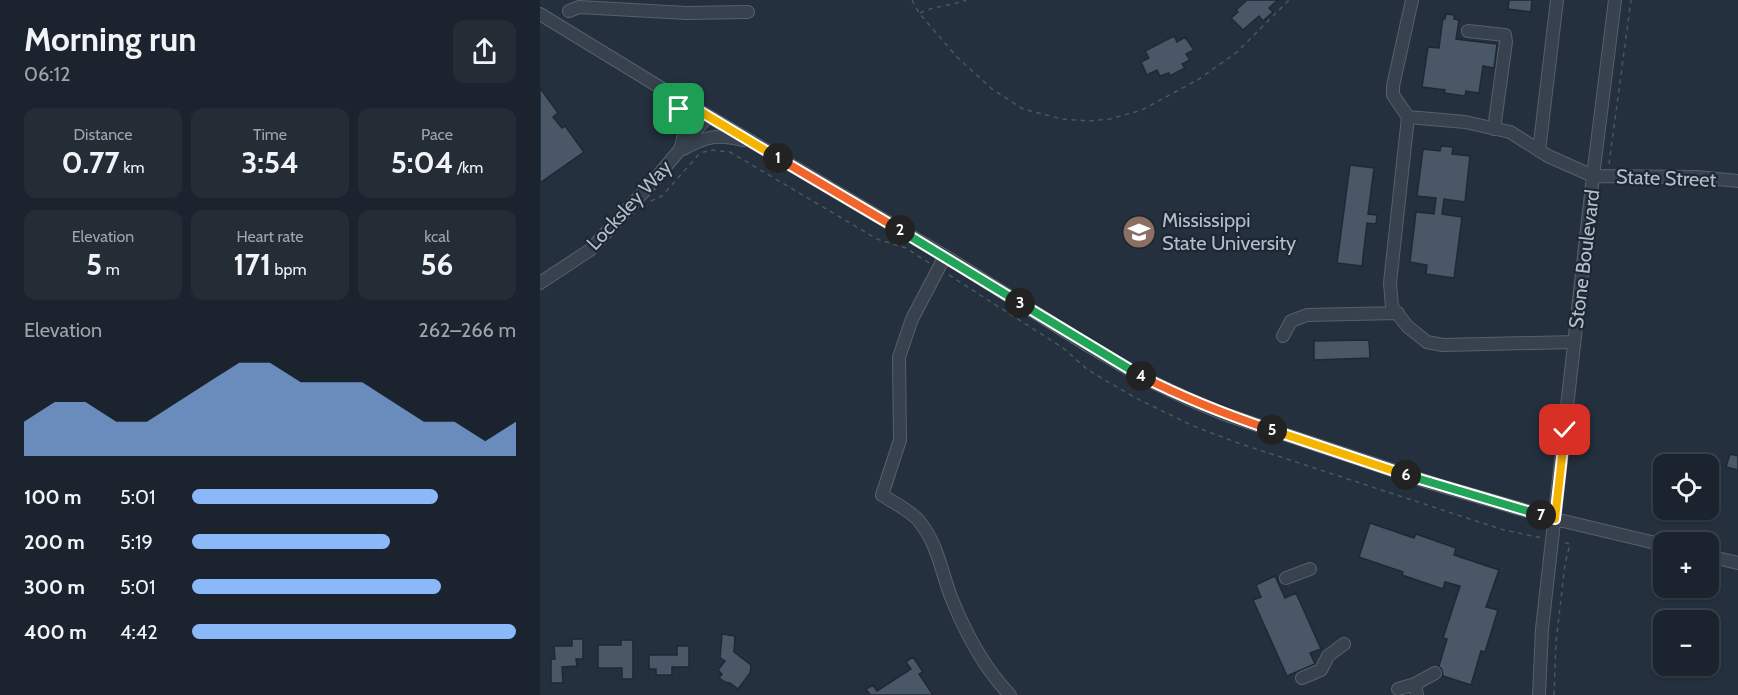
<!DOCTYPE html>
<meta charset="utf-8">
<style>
:root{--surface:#1b242e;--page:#242c36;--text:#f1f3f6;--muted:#a0a4aa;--line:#39414a;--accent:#8ab8f8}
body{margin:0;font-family:Cabin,sans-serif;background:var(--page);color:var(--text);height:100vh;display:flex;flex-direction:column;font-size:22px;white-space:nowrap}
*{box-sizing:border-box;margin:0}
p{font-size:20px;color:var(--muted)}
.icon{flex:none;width:33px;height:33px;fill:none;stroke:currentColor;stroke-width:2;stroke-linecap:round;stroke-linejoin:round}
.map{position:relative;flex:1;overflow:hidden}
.details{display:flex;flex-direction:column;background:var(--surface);width:540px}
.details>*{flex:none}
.buttons{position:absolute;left:1113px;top:454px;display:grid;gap:12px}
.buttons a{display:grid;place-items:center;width:66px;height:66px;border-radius:12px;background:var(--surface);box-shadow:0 2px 4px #0004,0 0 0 2px var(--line);font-size:30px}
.pin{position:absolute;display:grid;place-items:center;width:51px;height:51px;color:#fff;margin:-26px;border-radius:12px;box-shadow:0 3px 9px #0006}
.km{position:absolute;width:30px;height:30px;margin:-15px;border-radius:50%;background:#222;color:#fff;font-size:16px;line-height:30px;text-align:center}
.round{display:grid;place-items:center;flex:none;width:63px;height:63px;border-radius:12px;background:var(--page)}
.headline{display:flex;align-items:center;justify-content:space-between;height:102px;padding:0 24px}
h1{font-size:33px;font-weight:700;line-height:45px}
.metrics{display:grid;grid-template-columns:repeat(3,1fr);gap:9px;height:102px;padding:6px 24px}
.metrics div{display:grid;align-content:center;border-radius:12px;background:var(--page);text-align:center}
.metrics b{font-size:30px;font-weight:700}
.metrics small{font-size:16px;font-weight:400}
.metrics p{font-size:16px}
.chart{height:168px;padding:12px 24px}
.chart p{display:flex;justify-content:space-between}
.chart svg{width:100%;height:108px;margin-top:6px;fill:var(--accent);opacity:.7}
ul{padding:0 24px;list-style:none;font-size:20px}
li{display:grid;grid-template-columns:96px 72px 1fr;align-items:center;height:45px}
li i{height:15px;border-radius:8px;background:var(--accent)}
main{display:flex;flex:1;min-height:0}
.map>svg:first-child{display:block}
.building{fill:#4a5767;stroke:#1f2935;stroke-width:1.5}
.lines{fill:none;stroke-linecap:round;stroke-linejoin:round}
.minor-casing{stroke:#56606c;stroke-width:14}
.path{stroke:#445a5c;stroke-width:1.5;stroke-dasharray:4.5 4.5;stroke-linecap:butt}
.minor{stroke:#38424e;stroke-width:12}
.split-1-casing{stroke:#fff;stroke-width:12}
.split-2-casing{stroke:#fff;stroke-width:12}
.split-3-casing{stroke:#fff;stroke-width:12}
.split-4-casing{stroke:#fff;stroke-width:12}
.split-5-casing{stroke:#fff;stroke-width:12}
.split-6-casing{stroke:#fff;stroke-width:12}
.split-7-casing{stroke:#fff;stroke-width:12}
.split-8-casing{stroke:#fff;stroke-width:12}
.split-1{stroke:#f5b400;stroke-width:8}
.split-2{stroke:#f0652b;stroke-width:8}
.split-3{stroke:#22a559;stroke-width:8}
.split-4{stroke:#22a559;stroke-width:8}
.split-5{stroke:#f0652b;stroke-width:8}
.split-6{stroke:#f5b400;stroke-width:8}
.split-7{stroke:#22a559;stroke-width:8}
.split-8{stroke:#f5b400;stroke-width:8}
.labels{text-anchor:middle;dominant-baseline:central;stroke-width:4.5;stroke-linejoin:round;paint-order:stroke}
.street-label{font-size:20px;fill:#b4bdc9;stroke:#1d2733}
.poi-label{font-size:20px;fill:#b4bdc9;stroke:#1d2733;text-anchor:start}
</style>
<main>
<section class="details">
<div class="headline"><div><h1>Morning run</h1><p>06:12</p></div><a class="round"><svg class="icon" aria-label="share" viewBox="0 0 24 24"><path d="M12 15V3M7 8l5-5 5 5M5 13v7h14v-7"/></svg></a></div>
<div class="metrics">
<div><p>Distance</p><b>0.77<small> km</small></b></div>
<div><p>Time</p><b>3:54</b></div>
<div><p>Pace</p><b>5:04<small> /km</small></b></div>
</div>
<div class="metrics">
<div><p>Elevation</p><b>5<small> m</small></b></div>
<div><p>Heart rate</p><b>171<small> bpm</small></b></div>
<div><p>kcal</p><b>56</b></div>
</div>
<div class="chart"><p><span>Elevation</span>262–266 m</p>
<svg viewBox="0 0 160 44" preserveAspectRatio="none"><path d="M0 44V30L10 22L20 22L30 30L40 30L50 22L60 14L70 6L80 6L90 14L100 14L110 14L120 22L130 30L140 30L150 38L160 30V44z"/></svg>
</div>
<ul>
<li><b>100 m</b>5:01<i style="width:76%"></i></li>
<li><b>200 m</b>5:19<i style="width:61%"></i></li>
<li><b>300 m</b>5:01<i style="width:77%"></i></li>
<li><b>400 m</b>4:42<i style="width:100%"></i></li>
</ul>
</section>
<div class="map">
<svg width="1198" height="695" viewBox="0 0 1198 695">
<rect width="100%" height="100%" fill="#24303e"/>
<path class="building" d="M 707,0 L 738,0 L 729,8 L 733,12 L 723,21 L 719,16 L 703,30 L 691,18 L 698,12 L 696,10 Z
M 969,0 L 992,0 L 991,12 L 968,9 Z
M 906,14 L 914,15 L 914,19 L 919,20 L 916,39 L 957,44 L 954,68 L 943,66 L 939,93 L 926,91 L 925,96 L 904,93 L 905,90 L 882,87 L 888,47 L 899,48 L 903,18 L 905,19 Z
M 634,36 L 637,42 L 645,37 L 654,50 L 646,54 L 650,60 L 642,64 L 645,68 L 630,76 L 629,73 L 620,76 L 617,70 L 607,75 L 601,62 L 609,58 L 605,51 Z
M 0,88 L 18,113 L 13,117 L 22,128 L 25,126 L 44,152 L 0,183 Z
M 901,146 L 913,147 L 912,154 L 930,156 L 925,202 L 904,199 L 902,214 L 922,217 L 914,278 L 886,274 L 887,265 L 870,262 L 876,212 L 894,214 L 896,198 L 877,196 L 883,149 L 900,151 Z
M 810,165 L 834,168 L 828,214 L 837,215 L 836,224 L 827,223 L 822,266 L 797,263 Z
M 829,340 L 830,358 L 774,360 L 774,341 Z
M 1190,454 L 1198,456 L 1198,470 L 1186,467 Z
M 830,523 L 874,538 L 876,534 L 916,548 L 914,555 L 959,570 L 946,607 L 958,610 L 945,652 L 941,651 L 931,685 L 903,676 L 902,670 L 899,666 L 907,639 L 903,638 L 920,586 L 905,582 L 903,589 L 862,575 L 863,572 L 819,557 Z
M 735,576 L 745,598 L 756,593 L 781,649 L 770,653 L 775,664 L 747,676 L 713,600 L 721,597 L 716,585 Z
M 182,634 L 195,636 L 194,652 L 211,665 L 210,673 L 198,689 L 190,683 L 185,682 L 179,678 L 182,674 L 178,670 L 185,661 L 180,658 Z
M 32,639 L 43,639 L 43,659 L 36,659 L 37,666 L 22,667 L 23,683 L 11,683 L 11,659 L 15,659 L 14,646 L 32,646 Z
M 81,640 L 93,640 L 93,679 L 82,679 L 82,668 L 58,668 L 58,645 L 81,645 Z
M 137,646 L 149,646 L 149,667 L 132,667 L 132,675 L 116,675 L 116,669 L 109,669 L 109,655 L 137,655 Z
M 373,657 L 383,672 L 379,674 L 393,695 L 330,695 L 326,689 L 333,685 L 337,691 L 371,669 L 366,662 Z"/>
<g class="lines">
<g class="minor-casing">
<path id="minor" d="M 872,0 L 853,86 L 853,95 L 868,117 L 925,122 L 970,132 L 1008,156 L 1053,176 L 1157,177 L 1198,181
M 29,11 L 39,7 L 146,13 L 208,12
M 0,14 L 131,94 L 405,256 L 547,345 L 602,377 L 646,398 L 684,414 L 894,484 L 1015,519 L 1124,545
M 928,31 L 965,35 L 966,42 L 954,129
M 131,95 C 141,112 148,128 141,146
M 868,117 L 850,283 L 852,307 L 868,327 L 887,342 L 903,345 L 1034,342
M 143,149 C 167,136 177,134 203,140
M 999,151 L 1017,0
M 405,256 L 372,319 L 359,357 L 360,440 L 342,495 C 354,503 371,511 379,521 C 398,544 401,571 411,597 C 425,632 444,668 470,695
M 0,283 L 50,250 L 111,184 L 168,116
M 743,336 L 751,321 L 767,315 L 858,313
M 1168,556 L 1198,563
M 746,578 L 770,569
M 762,678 L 781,670 L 788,656 L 804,644
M 875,684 L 895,673
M 858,689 L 875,684 L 877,695
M 999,695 L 1002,629 L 1053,176 L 1075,0"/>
</g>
<path class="path" d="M 372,0 L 379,13 L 417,57 L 452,89 L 483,109 L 522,119 L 549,121 L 570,119 L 602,110 L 659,79 L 697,52 L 749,0
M 380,13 C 394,6 411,6 426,0
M 1069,164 L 1091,0
M 111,201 L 122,196 L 160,153 L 172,150 L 190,152 L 337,239 L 366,248 L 389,263
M 409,275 L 523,348 L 548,370 L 594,397 L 651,425 L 698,443 L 936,521 L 964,530 L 1002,538
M 1014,695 L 1016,642 L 1025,564 L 1030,544 L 1022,542"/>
<use href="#minor" class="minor"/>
</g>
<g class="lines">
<g class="split-1-casing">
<path id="split-1" d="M 139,109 L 131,94 L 238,158"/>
</g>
<g class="split-2-casing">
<path id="split-2" d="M 238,158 L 360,230"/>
</g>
<g class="split-3-casing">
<path id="split-3" d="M 360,230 L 480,303"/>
</g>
<g class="split-4-casing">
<path id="split-4" d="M 480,303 L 601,376"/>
</g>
<g class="split-5-casing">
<path id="split-5" d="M 601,376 C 644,398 687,415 732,430"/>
</g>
<g class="split-6-casing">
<path id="split-6" d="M 732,430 L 866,475"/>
</g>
<g class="split-7-casing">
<path id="split-7" d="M 866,475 L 1001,515"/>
</g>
<g class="split-8-casing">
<path id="split-8" d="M 1001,515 L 1015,519 L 1025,430"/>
</g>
<use href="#split-1" class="split-1"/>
<use href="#split-2" class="split-2"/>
<use href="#split-3" class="split-3"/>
<use href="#split-4" class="split-4"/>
<use href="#split-5" class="split-5"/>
<use href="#split-6" class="split-6"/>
<use href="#split-7" class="split-7"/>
<use href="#split-8" class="split-8"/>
</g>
<defs>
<g id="university-disc" transform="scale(1.725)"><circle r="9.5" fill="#8d6e63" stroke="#1d2733"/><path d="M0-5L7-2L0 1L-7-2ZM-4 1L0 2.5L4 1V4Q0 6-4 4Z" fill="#fff"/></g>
</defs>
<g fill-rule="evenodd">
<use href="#university-disc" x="599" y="232"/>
</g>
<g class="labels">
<g class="street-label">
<text transform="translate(1126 178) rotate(2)">State Street</text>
<text transform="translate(89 205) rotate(-47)">Locksley Way</text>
<text transform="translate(1044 259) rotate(-83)">Stone Boulevard</text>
</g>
<g class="poi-label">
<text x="622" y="220">Mississippi<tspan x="622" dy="23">State University</tspan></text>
</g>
</g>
</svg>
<div class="buttons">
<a><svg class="icon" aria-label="locate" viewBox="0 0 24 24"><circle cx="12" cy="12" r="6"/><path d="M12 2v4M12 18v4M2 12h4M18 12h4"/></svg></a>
<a>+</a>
<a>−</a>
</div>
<div class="pin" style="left:139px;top:109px;background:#1e9e55"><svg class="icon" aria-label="arrive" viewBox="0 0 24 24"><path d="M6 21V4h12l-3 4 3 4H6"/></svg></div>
<div class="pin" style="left:1025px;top:430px;background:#d93025"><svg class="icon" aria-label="check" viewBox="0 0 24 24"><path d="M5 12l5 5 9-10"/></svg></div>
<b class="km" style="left:238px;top:158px">1</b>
<b class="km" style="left:360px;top:230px">2</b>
<b class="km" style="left:480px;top:303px">3</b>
<b class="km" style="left:601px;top:376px">4</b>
<b class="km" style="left:732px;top:430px">5</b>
<b class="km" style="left:866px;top:475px">6</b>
<b class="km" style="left:1001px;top:515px">7</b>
</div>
</main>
